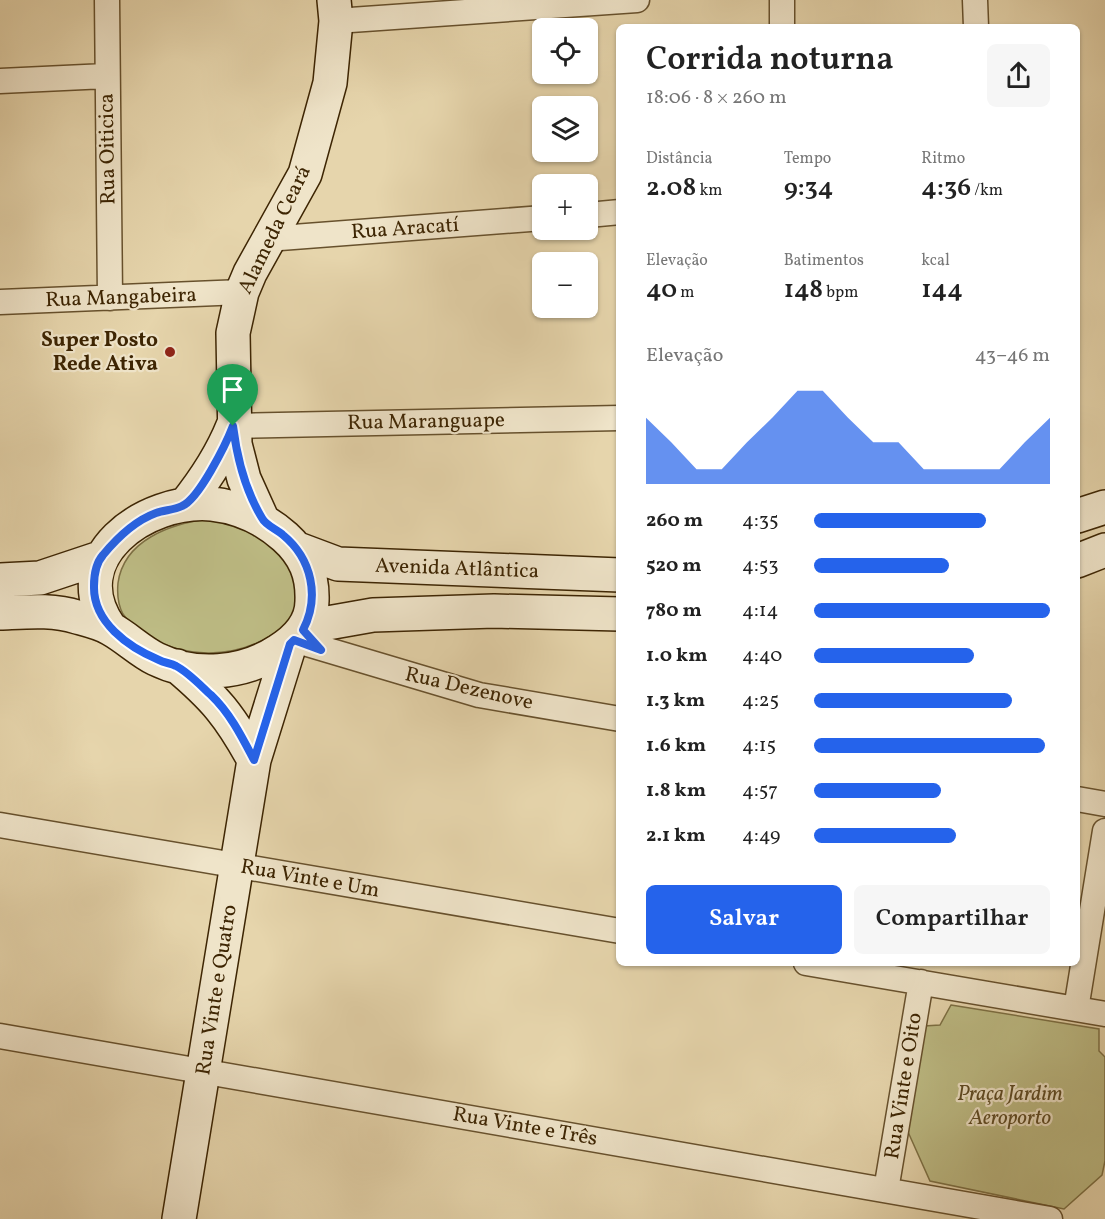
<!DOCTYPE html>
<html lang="pt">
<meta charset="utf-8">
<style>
:root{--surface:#fff;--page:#f6f6f6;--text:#222;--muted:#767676;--accent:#2563eb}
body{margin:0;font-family:Vollkorn,serif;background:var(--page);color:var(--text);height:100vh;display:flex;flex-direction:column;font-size:22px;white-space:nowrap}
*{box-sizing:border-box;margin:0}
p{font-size:20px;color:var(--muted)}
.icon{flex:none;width:33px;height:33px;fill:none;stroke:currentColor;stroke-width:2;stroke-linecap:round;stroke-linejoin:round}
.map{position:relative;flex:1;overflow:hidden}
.sheet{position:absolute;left:616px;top:24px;width:464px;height:942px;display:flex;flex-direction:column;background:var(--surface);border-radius:9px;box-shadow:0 2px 4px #0004}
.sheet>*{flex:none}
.buttons{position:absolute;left:532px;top:18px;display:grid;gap:12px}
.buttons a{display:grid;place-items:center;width:66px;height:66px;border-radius:9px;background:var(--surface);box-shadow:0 2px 4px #0004;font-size:30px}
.pin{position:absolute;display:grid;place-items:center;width:51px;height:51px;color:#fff;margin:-62px -26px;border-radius:50% 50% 50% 0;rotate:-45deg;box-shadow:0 0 6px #0007}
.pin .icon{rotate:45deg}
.round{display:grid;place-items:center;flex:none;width:63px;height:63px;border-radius:9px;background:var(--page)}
.summary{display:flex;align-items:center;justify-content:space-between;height:102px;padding:0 30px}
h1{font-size:33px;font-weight:600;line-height:45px}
.stats{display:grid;grid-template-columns:repeat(3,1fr);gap:9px;height:102px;padding:6px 30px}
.stats div{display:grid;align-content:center}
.stats b{font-size:26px;font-weight:600}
.stats small{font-size:16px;font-weight:400}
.stats p{font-size:16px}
.chart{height:168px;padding:12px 30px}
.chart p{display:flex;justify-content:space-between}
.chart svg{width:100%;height:108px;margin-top:6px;fill:var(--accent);opacity:.7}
.cta{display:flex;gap:12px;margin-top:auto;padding:12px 30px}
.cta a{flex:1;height:69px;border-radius:9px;background:var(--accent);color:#fff;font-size:24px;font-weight:600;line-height:69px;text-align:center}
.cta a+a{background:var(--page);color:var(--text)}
ul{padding:0 30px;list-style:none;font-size:20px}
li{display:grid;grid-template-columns:96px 72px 1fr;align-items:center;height:45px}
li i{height:15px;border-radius:8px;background:var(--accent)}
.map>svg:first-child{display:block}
.green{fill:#bdbb84;stroke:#7d7044;stroke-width:1.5}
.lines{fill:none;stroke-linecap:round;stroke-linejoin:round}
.street-casing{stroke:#67512d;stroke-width:27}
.secondary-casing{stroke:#3d2503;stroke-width:36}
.street{stroke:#efe4c9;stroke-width:24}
.secondary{stroke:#efe4c9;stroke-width:33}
.route-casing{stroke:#fff;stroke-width:12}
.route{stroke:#2563eb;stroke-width:8}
.poi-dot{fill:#8f2418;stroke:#efe4c9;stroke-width:2}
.labels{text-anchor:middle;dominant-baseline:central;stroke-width:4.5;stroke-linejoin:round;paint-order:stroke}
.street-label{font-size:21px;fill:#3d2503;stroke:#efe4c9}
.poi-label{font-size:21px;font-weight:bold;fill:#3d2503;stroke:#efe4c9;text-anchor:end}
.park-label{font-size:21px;font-style:italic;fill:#5d4a23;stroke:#efe4c9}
</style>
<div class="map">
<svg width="1105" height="1219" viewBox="0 0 1105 1219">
<rect width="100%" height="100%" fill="#e6d5ac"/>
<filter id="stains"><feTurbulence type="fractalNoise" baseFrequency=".00333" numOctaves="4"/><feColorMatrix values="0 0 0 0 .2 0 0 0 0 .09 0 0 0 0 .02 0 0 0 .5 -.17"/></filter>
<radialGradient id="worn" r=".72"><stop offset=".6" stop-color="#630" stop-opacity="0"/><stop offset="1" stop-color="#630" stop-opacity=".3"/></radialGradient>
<path class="green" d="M 208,519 L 226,521 L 276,542 L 302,585 C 299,595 297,607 293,616 C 288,625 278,632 269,637 C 230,659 185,658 147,636 C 139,631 128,622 123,614 C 118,605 117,594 118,583 C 124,540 170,524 208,519 Z
M 951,1005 L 1099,1029 L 1099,1051 L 1105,1057 L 1105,1161 L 1102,1175 L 1064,1209 L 930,1181 L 904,1123 L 924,1026 L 940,1025 Z"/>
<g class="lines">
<g class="street-casing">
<path id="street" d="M 107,0 L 110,298
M 782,0 L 782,27
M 975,0 L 976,27
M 336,21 L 637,0
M 0,81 L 106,76
M 588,215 L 620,212
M 267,239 L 543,218
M 0,302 L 242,292
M 233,426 L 620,418
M 294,640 L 479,695 L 620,719
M 1077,799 L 1105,804
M 0,825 L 620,931
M 806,963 L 1105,1014
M 1076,1009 L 1105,831
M 0,1036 L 1050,1219
M 886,1190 L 921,982"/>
</g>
<g class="secondary-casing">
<path id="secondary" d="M 185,505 C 205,480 221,456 233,426
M 1077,516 L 1105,507
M 263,521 L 244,479 L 235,444 L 233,333 L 242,292 L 250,273 L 305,174 L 330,83 L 336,21 L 334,0
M 298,549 L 338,564 L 620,575
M 1077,561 L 1105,550
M 0,580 L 40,578 L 100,558
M 0,613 C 25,612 53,609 77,617 C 88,620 101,623 111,629 C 127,638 140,651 156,659 C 195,678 243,674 278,651 C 296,640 312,624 312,601 C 313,575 305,555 285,537 C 265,519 239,507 212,504 C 145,498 61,558 110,628
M 305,627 L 373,615 L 494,611 L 620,614
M 177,666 C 215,698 230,716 254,760
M 179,1219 L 254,760 L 290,644"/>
</g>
<use href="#street" class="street"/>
<use href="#secondary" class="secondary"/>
</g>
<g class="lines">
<g class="route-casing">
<path id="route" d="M 233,426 C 237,458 245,490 262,518 C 266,526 277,529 283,535 C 312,559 320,597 303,630 L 321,650 L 294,640 L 290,644 L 254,760 C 242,737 230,713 211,695 C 201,686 188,672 176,666 C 171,663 164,663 159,660 C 128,647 93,622 94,586 C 94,575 96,563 103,555 C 117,538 134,521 156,513 C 164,510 174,510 182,506 C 199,499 226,444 233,426 Z"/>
</g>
<use href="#route" class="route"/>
</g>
<circle class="poi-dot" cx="170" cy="352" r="6"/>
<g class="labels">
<g class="street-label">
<text transform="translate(108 149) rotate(-91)">Rua Oiticica</text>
<text transform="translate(405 229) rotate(-4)">Rua Aracatí</text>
<text transform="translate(275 230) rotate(-64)">Alameda Ceará</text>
<text transform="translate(121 298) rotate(-2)">Rua Mangabeira</text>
<text transform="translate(426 422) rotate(-1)">Rua Maranguape</text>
<text transform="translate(457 569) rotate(2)">Avenida Atlântica</text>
<text transform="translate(469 689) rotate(13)">Rua Dezenove</text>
<text transform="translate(310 879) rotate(10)">Rua Vinte e Um</text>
<text transform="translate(217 990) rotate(-81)">Rua Vinte e Quatro</text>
<text transform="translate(904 1086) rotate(-81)">Rua Vinte e Oito</text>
<text transform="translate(525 1127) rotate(10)">Rua Vinte e Três</text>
</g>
<g class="poi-label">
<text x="158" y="340">Super Posto<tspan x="158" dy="24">Rede Ativa</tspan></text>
</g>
<g class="park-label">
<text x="1010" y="1094">Praça Jardim<tspan x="1010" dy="24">Aeroporto</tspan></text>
</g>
</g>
<rect width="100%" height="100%" filter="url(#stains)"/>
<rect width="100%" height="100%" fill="url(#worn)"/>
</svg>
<div class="buttons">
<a><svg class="icon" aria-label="locate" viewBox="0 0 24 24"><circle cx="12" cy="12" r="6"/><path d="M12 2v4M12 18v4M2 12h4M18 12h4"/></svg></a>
<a><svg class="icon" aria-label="layers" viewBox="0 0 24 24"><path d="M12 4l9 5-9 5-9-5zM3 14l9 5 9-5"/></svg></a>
<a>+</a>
<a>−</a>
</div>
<div class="pin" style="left:233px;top:426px;background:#1e9e55"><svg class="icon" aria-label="arrive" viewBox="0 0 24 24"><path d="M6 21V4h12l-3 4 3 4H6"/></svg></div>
<section class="sheet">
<div class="summary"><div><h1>Corrida noturna</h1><p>18:06 · 8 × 260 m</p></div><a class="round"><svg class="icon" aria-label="share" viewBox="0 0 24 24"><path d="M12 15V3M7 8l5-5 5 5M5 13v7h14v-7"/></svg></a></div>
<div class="stats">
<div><p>Distância</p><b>2.08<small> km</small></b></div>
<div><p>Tempo</p><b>9:34</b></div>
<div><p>Ritmo</p><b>4:36<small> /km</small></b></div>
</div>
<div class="stats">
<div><p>Elevação</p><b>40<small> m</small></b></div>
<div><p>Batimentos</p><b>148<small> bpm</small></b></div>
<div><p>kcal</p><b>144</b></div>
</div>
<div class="chart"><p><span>Elevação</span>43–46 m</p>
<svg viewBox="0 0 160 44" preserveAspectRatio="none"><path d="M0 44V17L10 27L20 38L30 38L40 27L50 17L60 6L70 6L80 17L90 27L100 27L110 38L120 38L130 38L140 38L150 27L160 17V44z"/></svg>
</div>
<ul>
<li><b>260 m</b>4:35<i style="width:73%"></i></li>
<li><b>520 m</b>4:53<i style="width:57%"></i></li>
<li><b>780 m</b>4:14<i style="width:100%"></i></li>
<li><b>1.0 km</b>4:40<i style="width:68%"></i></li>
<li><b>1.3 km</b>4:25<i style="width:84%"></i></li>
<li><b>1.6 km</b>4:15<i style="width:98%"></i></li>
<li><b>1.8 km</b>4:57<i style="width:54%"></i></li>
<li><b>2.1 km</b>4:49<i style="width:60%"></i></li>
</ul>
<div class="cta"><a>Salvar</a><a>Compartilhar</a></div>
</section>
</div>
